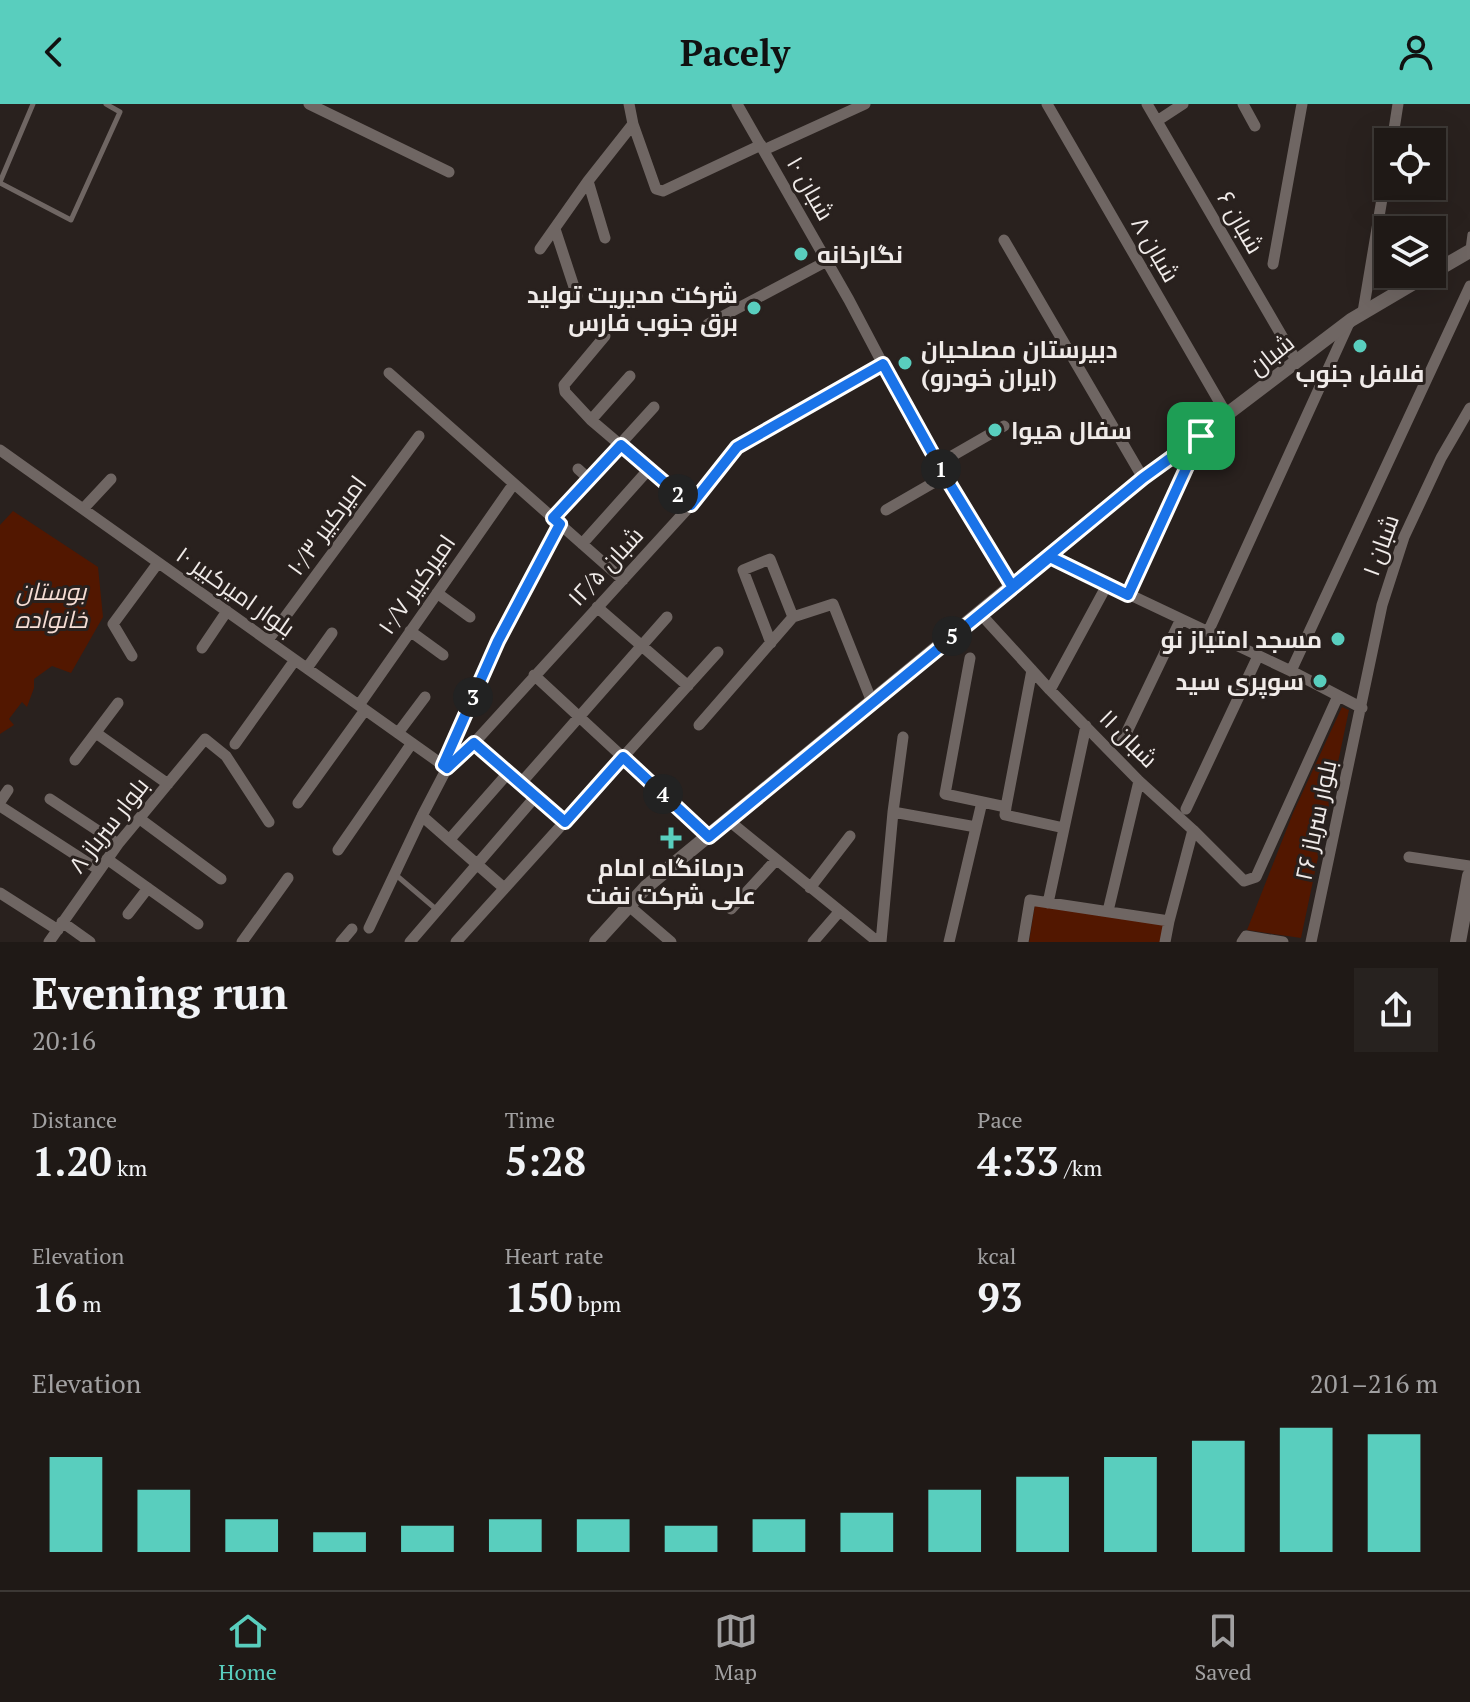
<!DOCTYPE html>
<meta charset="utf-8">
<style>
:root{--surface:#1f1916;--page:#27221f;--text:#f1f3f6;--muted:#a1a0a1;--line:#3c3835;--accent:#59cebe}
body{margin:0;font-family:"PT Serif",Cairo,serif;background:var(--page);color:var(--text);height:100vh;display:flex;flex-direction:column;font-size:30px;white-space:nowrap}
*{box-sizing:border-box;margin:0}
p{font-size:26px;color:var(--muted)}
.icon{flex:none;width:44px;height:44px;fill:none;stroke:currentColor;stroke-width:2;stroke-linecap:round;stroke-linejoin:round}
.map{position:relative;height:838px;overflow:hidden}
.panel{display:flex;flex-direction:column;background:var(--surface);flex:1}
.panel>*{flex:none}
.buttons{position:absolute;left:1374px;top:24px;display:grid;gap:16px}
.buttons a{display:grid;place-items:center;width:72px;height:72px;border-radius:0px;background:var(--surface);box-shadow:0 8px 32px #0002,0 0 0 2px var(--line);font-size:40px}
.pin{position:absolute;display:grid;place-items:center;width:68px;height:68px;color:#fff;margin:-34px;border-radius:16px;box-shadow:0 4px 12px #0006}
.km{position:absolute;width:40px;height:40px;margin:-20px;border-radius:50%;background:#222;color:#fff;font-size:22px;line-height:40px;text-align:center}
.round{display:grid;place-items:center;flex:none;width:84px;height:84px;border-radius:0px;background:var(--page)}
.summary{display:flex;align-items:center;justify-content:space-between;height:136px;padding:0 32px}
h1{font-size:44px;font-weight:600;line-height:60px}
.stats{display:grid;grid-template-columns:repeat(3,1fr);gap:12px;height:136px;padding:8px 32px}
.stats div{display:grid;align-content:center}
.stats b{font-size:40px;font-weight:600}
.stats small{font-size:22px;font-weight:400}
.stats p{font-size:22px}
.chart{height:224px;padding:16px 32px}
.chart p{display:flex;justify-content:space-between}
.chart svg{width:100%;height:144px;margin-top:8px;stroke:var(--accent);stroke-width:6}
header{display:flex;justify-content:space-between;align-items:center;height:104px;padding:0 32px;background:var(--accent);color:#111;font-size:36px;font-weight:600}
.menu{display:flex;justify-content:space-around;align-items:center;height:112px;border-top:2px solid var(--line);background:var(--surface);font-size:22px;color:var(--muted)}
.menu a{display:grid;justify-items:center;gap:4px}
.menu .selected{color:var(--accent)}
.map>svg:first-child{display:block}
.green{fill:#521700}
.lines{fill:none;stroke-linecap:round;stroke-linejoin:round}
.service{stroke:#6f6663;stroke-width:5}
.minor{stroke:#6f6663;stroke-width:11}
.tertiary{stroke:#6f6663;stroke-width:14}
.secondary{stroke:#6f6663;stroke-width:16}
.route-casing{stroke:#fff;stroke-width:16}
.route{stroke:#1a73e8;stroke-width:10}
.poi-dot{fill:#59cebe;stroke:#29211e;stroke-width:3}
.labels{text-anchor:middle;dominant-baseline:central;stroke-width:6;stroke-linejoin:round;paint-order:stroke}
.street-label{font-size:24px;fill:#f0ebe9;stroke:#29211e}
.poi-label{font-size:24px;font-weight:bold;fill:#f0ebe9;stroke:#29211e;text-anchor:start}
.park-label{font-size:24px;font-style:italic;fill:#f6ddd4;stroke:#29211e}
</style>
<header><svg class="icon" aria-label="back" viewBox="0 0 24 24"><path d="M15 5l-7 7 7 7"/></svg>Pacely<svg class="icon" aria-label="person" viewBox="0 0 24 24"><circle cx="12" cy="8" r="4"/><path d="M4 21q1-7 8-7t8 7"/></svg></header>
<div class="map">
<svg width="1470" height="838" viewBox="0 0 1470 838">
<rect width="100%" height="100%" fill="#29211e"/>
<path class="green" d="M 13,407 L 98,463 L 103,513 L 71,569 L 52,562 L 34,575 L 34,584 L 27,603 L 22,598 L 9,615 L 14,621 L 0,630 L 0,421 Z
M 1342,603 L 1349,606 L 1301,834 L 1247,826 L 1293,709 Z
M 1035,800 L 1164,820 L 1161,838 L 1029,838 Z"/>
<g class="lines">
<path class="service" d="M 0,78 L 33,0
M 0,79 L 71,116 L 120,8 L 106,0
M 1468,145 L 1470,130
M 396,771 L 437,806"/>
<path class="minor" d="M 309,0 L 449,68
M 629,0 L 633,20 L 656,85 L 663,87 L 761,41
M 737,0 L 849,196 L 906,304 L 1012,482
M 1047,0 L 1227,311
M 1147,0 L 1297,258
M 1243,0 L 1255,22
M 1157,17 L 1183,0
M 1392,38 L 1398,0
M 764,46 L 865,0
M 588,77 L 605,134
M 555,125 L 577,192
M 1004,136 L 1143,374
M 540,145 L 588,77 L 633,20
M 1273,160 L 1302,0
M 1363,208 L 1388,59
M 708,220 L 827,157
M 605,232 L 564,281 L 565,288 L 591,316 L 691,401
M 389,269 L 623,476
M 591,316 L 630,272
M 0,346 L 447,664
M 938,360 L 1004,322
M 578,365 L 589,375
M 83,405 L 111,375
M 886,406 L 945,372
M 553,414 L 654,303
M 582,440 L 649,365
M 1050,453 L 1291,567 L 1362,604
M 437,489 L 470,513
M 1128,491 L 1201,332
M 597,503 L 688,582
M 987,517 L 1050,586 L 1139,677 L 1193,726 L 1244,777 L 1256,773 L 1338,592
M 410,527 L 443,551
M 1208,528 L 1349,219
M 268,536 L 419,332
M 771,539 L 743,466 L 770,455 L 793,513
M 202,544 L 227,507
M 132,552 L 113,520 L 158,459
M 970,554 L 945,690 L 1006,703 L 1032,566
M 307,564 L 332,529
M 1291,567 L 1470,182
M 534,571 L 709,733
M 1050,586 L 1107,481
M 359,601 L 510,385
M 699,621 L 793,513 L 833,500 L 872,598
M 96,629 L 168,680
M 398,629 L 425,593
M 1122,638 L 1181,515
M 474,639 L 565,718
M 235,640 L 295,556
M 75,656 L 118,599
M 443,661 L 498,537 L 560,420
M 521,679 L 667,513
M 50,695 L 118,740
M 0,698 L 8,686
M 298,699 L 365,606
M 0,702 L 99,766
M 1006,703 L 1005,711 L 1064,724
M 1186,705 L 1258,552
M 893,708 L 976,723
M 422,712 L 504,784
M 140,715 L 221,775
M 728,716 L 878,838
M 450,735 L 509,668
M 338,746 L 412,639
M 1409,753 L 1470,762
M 107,755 L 198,820
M 810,784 L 850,732
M 0,789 L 58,826
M 1048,799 L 1086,622
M 629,802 L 671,838
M 731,805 L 776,756
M 1108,807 L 1139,677
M 128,810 L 148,784
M 62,818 L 90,838
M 369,824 L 422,712 L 447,664 L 474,639 L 691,401 L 737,343 L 883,260
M 49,838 L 118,740 L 205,635 L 226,652 L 269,718
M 242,838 L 288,774
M 341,838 L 352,825
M 410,838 L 536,692
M 456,838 L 718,548
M 813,838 L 839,808
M 881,838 L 893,708 L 903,633
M 949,838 L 982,698
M 1023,838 L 1030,796 L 1169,817
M 1165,838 L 1169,817 L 1193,726
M 1242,838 L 1246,832 L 1283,838
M 1311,838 L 1382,501 L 1404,433 L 1441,354 L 1470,304"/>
<path class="tertiary" d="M 1432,169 L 1470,147
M 596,838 L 646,783 L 1143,374 L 1351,216 L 1429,170"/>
<path class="secondary" d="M 1458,838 L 1470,772"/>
</g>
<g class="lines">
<g class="route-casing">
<path id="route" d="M 1201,332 L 1143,374 L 1012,482 L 945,372 L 883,260 L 737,343 L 691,401 L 621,341 L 553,414 L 560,420 L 498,537 L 443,661 L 447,664 L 474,639 L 565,718 L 623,653 L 709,733 L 1050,453 L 1128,491 L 1201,332"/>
</g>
<use href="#route" class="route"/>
</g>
<g class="poi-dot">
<circle cx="801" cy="150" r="8"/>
<circle cx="754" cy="204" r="8"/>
<circle cx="1360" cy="242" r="8"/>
<circle cx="905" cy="259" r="8"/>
<circle cx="995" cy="326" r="8"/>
<circle cx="1338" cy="535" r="8"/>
<circle cx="1320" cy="577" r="8"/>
<path d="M667 722h8v8h8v8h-8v8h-8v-8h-8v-8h8z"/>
</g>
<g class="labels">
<g class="street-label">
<text transform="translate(811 84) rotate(60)">۱۰ شبان</text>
<text transform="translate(1241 118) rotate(60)">۶ شبان</text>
<text transform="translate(1156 145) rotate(60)">۸ شبان</text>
<text transform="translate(1271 250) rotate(-38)">شبان</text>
<text transform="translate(326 421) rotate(-54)">۱۰/۳ امیرکبیر</text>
<text transform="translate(1380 441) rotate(-70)">۱ شبان</text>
<text transform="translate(605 462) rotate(-47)">۱۲/۵ شبان</text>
<text transform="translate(416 480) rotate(-55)">۱۰/۷ امیرکبیر</text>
<text transform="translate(236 487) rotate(35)">۱۰ بلوار امیرکبیر</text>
<text transform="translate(1129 634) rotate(45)">۱۱ شبان</text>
<text transform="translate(1315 716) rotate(-78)">۲۶ بلوار سرباز</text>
<text transform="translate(108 721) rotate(-52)">۸ بلوار سرباز</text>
</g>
<g class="poi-label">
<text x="817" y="150">نگارخانه</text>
<text x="738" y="190" text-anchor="end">شرکت مدیریت تولید<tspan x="738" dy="28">برق جنوب فارس</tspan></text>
<text x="921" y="245">دبیرستان مصلحیان<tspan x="921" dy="28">(ایران خودرو)</tspan></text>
<text x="1360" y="269" text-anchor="middle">فلافل جنوب</text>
<text x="1011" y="326">سفال هیوا</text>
<text x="1322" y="535" text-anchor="end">مسجد امتیاز نو</text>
<text x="1304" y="577" text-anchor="end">سوپری سید</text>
<text x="671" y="763" text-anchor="middle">درمانگاه امام<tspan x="671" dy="28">علی شرکت نفت</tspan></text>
</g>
<g class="park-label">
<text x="51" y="487">بوستان<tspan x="51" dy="28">خانواده</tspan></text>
</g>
</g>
</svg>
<div class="buttons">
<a><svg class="icon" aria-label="locate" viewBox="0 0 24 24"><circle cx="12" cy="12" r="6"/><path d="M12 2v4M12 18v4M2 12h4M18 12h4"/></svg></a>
<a><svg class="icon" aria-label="layers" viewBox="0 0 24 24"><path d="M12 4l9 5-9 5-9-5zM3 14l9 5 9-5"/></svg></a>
</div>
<div class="pin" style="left:1201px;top:332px;background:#1e9e55"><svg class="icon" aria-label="arrive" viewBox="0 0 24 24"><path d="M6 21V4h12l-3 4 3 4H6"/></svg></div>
<b class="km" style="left:941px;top:365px">1</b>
<b class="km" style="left:678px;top:390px">2</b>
<b class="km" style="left:473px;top:593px">3</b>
<b class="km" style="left:663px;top:690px">4</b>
<b class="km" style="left:952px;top:532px">5</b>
</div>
<section class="panel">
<div class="summary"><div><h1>Evening run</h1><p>20:16</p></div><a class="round"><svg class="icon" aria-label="share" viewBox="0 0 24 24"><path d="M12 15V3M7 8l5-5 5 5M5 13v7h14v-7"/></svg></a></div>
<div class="stats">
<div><p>Distance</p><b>1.20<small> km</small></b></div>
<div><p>Time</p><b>5:28</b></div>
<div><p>Pace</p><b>4:33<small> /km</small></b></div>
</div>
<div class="stats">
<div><p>Elevation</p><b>16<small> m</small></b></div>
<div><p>Heart rate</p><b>150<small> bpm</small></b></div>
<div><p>kcal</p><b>93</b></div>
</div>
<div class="chart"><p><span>Elevation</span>201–216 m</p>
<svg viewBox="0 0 160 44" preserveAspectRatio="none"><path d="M5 44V15M15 44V25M25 44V34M35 44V38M45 44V36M55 44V34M65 44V34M75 44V36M85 44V34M95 44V32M105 44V25M115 44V21M125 44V15M135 44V10M145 44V6M155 44V8"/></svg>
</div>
</section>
<nav class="menu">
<a class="selected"><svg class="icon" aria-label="home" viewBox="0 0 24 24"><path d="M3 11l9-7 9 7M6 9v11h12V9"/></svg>Home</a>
<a><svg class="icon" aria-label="map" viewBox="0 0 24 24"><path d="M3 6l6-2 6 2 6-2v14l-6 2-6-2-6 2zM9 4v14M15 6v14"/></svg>Map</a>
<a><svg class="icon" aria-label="saved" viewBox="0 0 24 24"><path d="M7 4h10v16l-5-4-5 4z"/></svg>Saved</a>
</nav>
